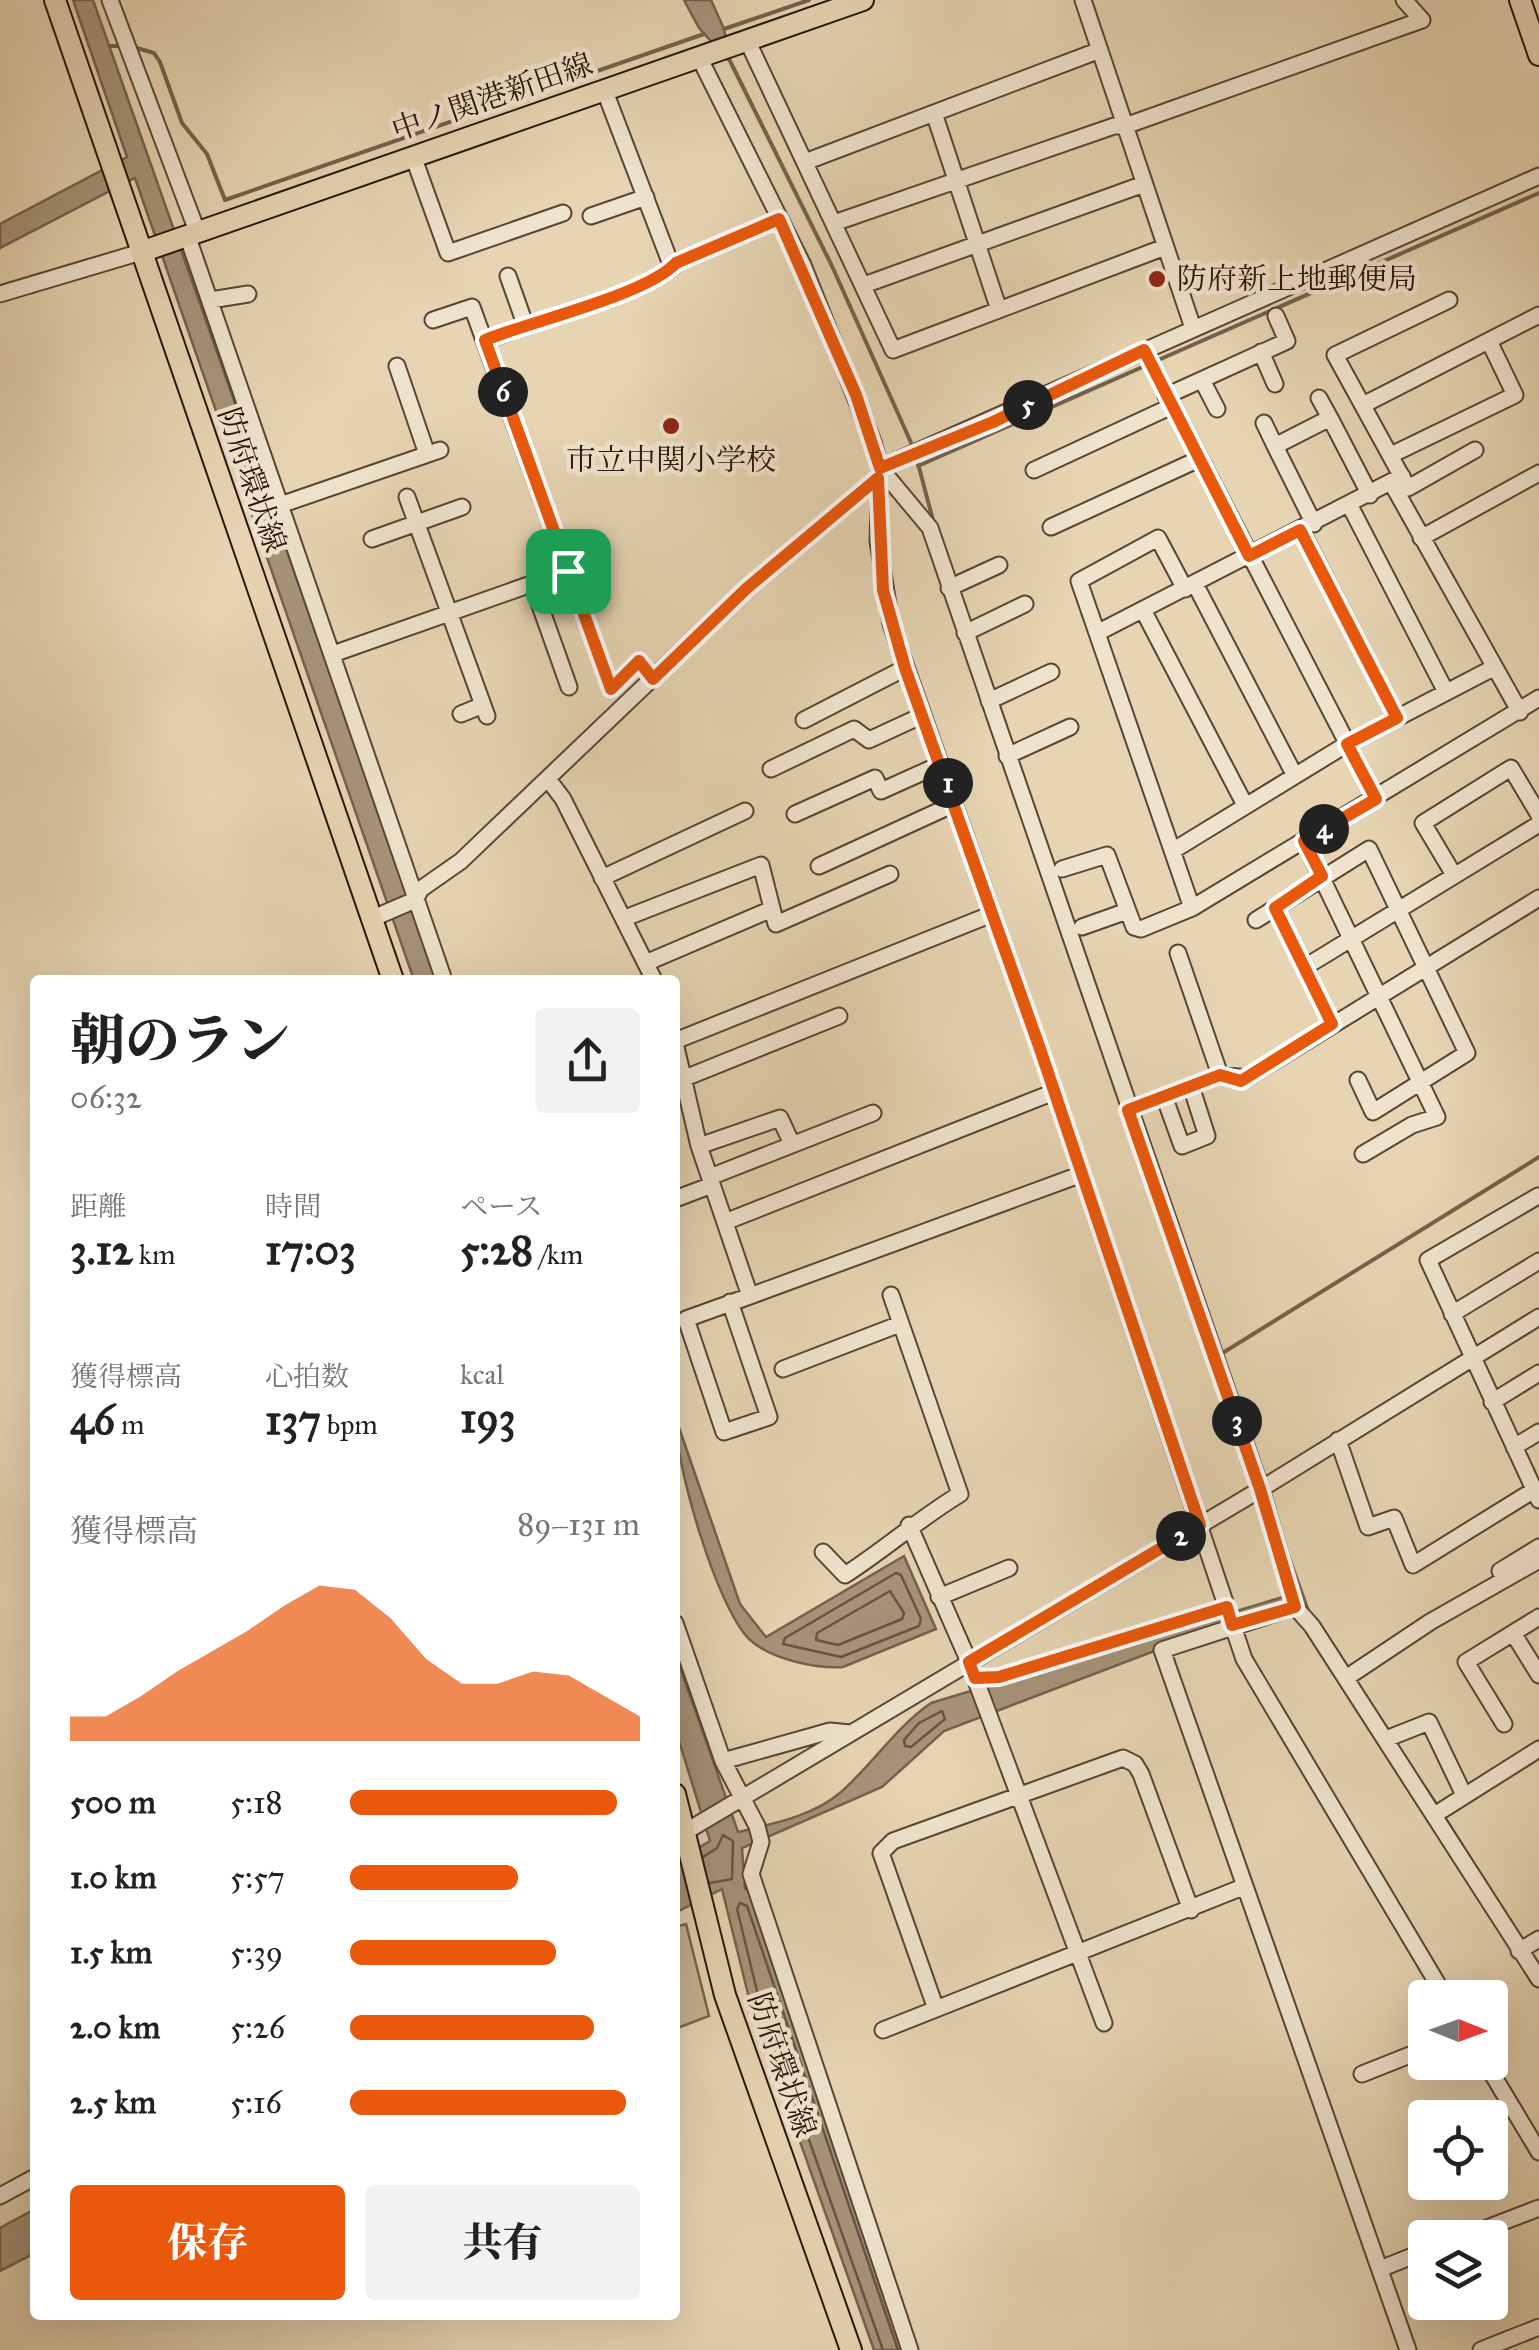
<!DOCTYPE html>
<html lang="ja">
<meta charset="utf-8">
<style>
:root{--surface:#fff;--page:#f2f2f2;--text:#222;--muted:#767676;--accent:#ea580c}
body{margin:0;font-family:"IM FELL Great Primer","Noto Serif JP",serif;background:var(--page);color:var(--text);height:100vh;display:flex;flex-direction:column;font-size:38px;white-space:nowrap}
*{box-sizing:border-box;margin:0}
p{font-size:32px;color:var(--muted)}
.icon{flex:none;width:55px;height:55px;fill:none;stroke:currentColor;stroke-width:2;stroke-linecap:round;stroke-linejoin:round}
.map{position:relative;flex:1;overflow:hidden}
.side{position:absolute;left:30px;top:975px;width:650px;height:1345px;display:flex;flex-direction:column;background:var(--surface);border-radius:10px;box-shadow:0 10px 40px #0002}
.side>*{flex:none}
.needle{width:65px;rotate:91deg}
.fabs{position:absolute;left:1408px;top:1980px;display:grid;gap:20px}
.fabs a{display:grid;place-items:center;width:100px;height:100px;border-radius:10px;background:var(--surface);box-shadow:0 10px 40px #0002;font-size:50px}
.pin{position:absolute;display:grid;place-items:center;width:85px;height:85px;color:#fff;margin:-42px;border-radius:20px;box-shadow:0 5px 15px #0006}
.km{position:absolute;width:50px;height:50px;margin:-25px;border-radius:50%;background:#222;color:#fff;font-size:28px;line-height:50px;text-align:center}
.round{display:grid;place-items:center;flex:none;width:105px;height:105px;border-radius:10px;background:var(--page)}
.headline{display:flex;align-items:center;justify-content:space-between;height:170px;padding:0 40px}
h1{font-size:55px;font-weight:800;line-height:75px}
.figures{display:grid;grid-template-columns:repeat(3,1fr);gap:15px;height:170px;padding:10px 40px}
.figures div{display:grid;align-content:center}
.figures b{font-size:42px;font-weight:800}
.figures small{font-size:28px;font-weight:400}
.figures p{font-size:28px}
.chart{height:280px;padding:20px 40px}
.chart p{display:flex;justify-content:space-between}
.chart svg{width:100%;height:180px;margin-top:10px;fill:var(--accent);opacity:.7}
.primary-button{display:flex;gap:20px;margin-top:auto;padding:20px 40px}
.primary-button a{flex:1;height:115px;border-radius:10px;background:var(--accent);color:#fff;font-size:40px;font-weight:800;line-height:115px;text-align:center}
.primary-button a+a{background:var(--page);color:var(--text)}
ul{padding:0 40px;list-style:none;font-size:32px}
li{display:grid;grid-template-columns:160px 120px 1fr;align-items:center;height:75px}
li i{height:25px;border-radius:12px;background:var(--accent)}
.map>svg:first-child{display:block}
.green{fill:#c6b495;stroke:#786450;stroke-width:2.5}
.water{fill:#a69379;stroke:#74614d;stroke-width:2.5}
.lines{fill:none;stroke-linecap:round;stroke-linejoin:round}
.shore{stroke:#685442;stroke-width:2.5}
.stream{stroke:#74614d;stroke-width:4}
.minor-casing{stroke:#594534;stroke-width:19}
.major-casing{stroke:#2a150a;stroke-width:24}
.minor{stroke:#efe3cd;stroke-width:15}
.major{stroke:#e6d4b2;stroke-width:20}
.route-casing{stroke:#fff;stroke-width:20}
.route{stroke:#ea580c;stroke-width:12}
.poi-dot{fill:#8f2418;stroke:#efe3cd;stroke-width:4}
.labels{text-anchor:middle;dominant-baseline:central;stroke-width:9;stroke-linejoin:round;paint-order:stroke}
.street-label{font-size:30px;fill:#2a150a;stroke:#efe3cd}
.poi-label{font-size:30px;fill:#2a150a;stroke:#efe3cd;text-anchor:start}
</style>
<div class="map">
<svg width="1539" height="2350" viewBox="0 0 1539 2350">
<rect width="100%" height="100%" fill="#e6d4b2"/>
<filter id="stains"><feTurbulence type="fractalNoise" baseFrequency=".002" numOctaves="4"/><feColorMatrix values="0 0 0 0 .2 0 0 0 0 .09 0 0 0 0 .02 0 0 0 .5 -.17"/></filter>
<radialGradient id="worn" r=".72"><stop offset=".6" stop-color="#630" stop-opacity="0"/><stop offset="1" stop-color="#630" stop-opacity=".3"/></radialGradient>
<path class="green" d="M 686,1924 L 709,2016 L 675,2029 L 675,1927 Z"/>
<path class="water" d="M 73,0 L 93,0 L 438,980 L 414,980 L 135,178 L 0,248 L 0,224 L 127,157 Z
M 684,0 L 711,0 L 724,29 L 731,63 L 699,28 Z
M 675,1416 L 740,1604 L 766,1637 L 904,1556 L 936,1629 L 843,1667 C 816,1669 770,1659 749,1639 C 716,1606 675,1463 675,1416 Z
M 1286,1596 L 1291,1606 L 1157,1650 L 944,1731 L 882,1787 L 742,1848 L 745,1889 L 752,1892 L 909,2350 L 874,2350 L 749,1998 L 722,1889 L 675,1913 L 675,1861 L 710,1841 L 675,1728 L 675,1653 L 738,1832 C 772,1824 814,1816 841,1792 C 873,1764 896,1727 931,1703 Z
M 35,2209 L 35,2253 L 0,2271 L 0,2228 Z"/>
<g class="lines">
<path class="shore" d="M 896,1573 L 901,1575 L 921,1619 L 919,1626 L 841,1657 L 783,1644 L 785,1638 Z
M 890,1591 L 904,1613 L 902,1619 L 838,1645 L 816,1640 L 817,1633 Z
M 942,1711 L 945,1719 L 911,1747 L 905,1746 L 904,1740 L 919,1723 Z
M 703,1857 L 717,1848 L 723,1835 L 733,1841 L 732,1879 L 710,1883
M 883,2350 L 758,1995 L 737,1909 L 740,1903 L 747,1906 L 898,2350"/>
<path class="stream" d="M 724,29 L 809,0
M 110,46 L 124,46
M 133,47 L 154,53 L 160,62 L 182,123 L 207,154 L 225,200 L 704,34
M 731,63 L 832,266 L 913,447
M 1156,361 L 1539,193
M 916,456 L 934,524
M 918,466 L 1147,365
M 1221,1354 L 1539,1157
M 1288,1555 L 1308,1611
M 1421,1782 L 1438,1807
M 1443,1815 L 1467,1854"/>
<g class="minor-casing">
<path id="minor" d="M 110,0 L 197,231
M 1083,0 L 1193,328
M 747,40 L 893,350 L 1165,247
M 699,57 L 803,265 L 873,442 L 880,468 L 878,541 L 891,624 L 1039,1046 L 1244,1659 L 1446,1998
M 604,89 L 672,267
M 934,113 L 999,310
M 413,156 L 448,253 L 563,213
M 805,162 L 1100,50
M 591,216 L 646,197
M 834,223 L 1114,126 L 1125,126 L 1422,20 L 1404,0
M 187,235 L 444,980
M 508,276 L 525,324
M 864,285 L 1144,184
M 0,294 L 141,252
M 211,300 L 248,294
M 1449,300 L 1335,355 L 1408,488 L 1475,450
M 433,320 L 472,307 L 611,689 L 639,661 L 653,679
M 485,341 C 532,321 645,295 677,263 L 779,219
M 1144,350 L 1376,799
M 1261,352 L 1275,384
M 397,366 L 427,454
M 1202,380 L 1217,409
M 1166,396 L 1287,341 L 1276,316
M 1319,398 L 1330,418
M 1363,405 L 1539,315
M 1264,423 L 1275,446
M 1391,455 L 1515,395 L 1489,341
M 880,468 L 930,528 L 1261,1489 L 1295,1607 L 1312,1626 L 1539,1979
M 880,468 L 1539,176
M 1034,470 L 1172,406
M 1391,482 L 1520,712
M 407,497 L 487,716
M 280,505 L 440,450
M 1350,506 L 1446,692
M 1314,524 L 1275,446 L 1330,418 L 1370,495
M 1051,527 L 1199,459
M 1301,530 L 1397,718
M 1421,538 L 1539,473
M 372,539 L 462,507
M 532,583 L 569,687
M 1195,584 L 1294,774
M 949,588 L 999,565
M 1143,610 L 1245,805
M 965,633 L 1025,604
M 1097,633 L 1079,581 L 1158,538 L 1185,589
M 333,654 L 568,571
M 989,701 L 1051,672
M 461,714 L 483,705
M 804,720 L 905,668
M 1007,756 L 1070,727
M 771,769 L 854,729 L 869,740 L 923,715
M 548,779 L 563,799 L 654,980
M 795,814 L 875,778 L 881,791 L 941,764
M 1304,841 L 1437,1117 L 1412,1125 L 1363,1154
M 1174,850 L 1347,744 L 1493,668
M 819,866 L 954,804
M 1062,869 L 1107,855 L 1134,927 L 1141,929 L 1192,908 L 1539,698
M 1454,875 L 1423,823 L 1511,768 L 1539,815
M 602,878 L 745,811
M 1192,908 L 1097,633 L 1402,476
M 1275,908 L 1332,1024
M 625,918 L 761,865 L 776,924 L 890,874
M 371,919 L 415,900 L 421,889 L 461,861 L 747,588 L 878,478
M 1256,920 L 1369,849 L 1467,1053 L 1373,1112 L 1358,1080
M 1082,927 L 1127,911
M 1178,953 L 1220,1075
M 648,962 L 772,909
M 1305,967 L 1539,824
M 675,1041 L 992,914
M 675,1043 L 699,1146 L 750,1296
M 685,1078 L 839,1016
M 1164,1096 L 1182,1146 L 1207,1136 L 1191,1086
M 1128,1110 L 1220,1075 L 1247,1078 L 1539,898
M 699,1146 L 780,1118 L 792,1144
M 710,1177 L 873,1113
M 1538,1196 L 1428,1260 L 1539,1500
M 675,1199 L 712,1185
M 725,1222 L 1054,1092
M 730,1302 L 769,1417 L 724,1432 L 686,1319 L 750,1296 L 1082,1174
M 1452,1314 L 1539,1261
M 783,1369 L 900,1324
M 1492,1402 L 1539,1373
M 1338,1440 L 1368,1527 L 1394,1518 L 1413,1565 L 1534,1490
M 1514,1447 L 1539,1432
M 909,1525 L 969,1662 L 1104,2023
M 823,1552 L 845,1575 C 885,1549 919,1519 960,1494 L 891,1295
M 1500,1571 L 1539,1547
M 939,1597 L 1009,1568
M 1295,1607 L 1162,1650 L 1408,2350
M 675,1623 L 723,1761 L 757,1826 L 761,1842 L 751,1874 L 910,2350
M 1513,1633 L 1539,1675
M 975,1678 L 999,1677 L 1227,1607
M 1346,1678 L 1430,1622 L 1539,1560
M 1504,1724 L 1466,1662 L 1539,1617
M 1386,1739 L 1429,1722 L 1464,1795
M 723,1761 L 830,1731 L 850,1733
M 1436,1814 L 1539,1749
M 675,1838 L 1261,1489 L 1539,1317
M 1191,1910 L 1141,1774 L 1135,1764 L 1123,1758 L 893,1841 L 881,1853 L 936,2009 L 1243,1887
M 1519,1951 L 1539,1939
M 883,2030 L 936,2009
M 1485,2062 L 1539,2152
M 1362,2074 L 1425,2049
M 0,2196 L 35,2177
M 1461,2238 L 1539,2208
M 1380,2269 L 1425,2251
M 1481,2350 L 1539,2327"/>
</g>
<g class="major-casing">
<path id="major" d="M 55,0 L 393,980
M 1520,0 L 1539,55
M 141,252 L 863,0
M 675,1794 L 725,1995 L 851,2350"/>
</g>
<use href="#minor" class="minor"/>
<use href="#major" class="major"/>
</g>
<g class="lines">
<g class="route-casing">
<path id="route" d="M 779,219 L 856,395 L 880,468 L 993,422 L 1144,350 L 1249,556 L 1300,530 L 1397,718 L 1347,744 L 1376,799 L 1304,841 L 1322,876 L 1275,908 L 1332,1024 L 1241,1081 L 1220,1075 L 1128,1110 L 1260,1489 L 1295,1607 L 1232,1625 L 1227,1607 L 999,1677 L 975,1678 L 969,1662 L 1200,1525 L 1039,1046 L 905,668 L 883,590 L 878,478 L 747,588 L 653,679 L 639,661 L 611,689 L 485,340 C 532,321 646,295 676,263 Z"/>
</g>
<use href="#route" class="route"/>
</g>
<g class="poi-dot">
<circle cx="1157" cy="279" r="10"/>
<circle cx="671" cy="426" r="10"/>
</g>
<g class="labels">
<g class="street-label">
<text transform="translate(492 97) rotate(-19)">中ノ関港新田線</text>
<text transform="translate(252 480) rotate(71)">防府環状線</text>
<text transform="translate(782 2065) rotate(71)">防府環状線</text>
</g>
<g class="poi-label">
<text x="1177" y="279">防府新上地郵便局</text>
<text x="671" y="460" text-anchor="middle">市立中関小学校</text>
</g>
</g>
<rect width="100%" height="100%" filter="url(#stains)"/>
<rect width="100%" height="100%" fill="url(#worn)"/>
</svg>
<div class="fabs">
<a><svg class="needle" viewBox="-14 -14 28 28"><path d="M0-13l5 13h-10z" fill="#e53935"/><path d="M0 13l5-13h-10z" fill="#767676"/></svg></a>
<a><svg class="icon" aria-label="locate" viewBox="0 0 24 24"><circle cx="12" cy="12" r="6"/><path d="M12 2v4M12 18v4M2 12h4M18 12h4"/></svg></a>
<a><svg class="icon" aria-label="layers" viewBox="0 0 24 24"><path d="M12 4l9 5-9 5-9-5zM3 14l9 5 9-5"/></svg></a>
</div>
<div class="pin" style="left:568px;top:571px;background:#1e9e55"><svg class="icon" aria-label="arrive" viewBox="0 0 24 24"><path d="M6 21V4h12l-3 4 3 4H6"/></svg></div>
<b class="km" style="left:948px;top:783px">1</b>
<b class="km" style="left:1181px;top:1536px">2</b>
<b class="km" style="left:1237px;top:1421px">3</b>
<b class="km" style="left:1324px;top:829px">4</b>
<b class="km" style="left:1028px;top:405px">5</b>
<b class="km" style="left:503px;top:392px">6</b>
<section class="side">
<div class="headline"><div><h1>朝のラン</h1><p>06:32</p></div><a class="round"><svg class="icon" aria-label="share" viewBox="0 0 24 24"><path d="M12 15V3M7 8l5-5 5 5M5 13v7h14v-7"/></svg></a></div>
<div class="figures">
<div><p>距離</p><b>3.12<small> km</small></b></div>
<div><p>時間</p><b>17:03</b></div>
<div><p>ペース</p><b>5:28<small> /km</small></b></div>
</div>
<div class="figures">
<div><p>獲得標高</p><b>46<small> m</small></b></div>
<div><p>心拍数</p><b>137<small> bpm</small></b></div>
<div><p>kcal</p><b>193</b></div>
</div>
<div class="chart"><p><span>獲得標高</span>89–131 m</p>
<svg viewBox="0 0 160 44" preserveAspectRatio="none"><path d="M0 44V38L10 38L20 33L30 27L40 22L50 17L60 11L70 6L80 7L90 14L100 24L110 30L120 30L130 27L140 28L150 33L160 38V44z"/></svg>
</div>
<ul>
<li><b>500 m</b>5:18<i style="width:92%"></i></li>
<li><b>1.0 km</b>5:57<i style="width:58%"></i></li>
<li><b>1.5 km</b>5:39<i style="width:71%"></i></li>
<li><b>2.0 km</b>5:26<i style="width:84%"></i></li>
<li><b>2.5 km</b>5:16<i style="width:95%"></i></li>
</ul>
<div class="primary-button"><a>保存</a><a>共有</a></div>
</section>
</div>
